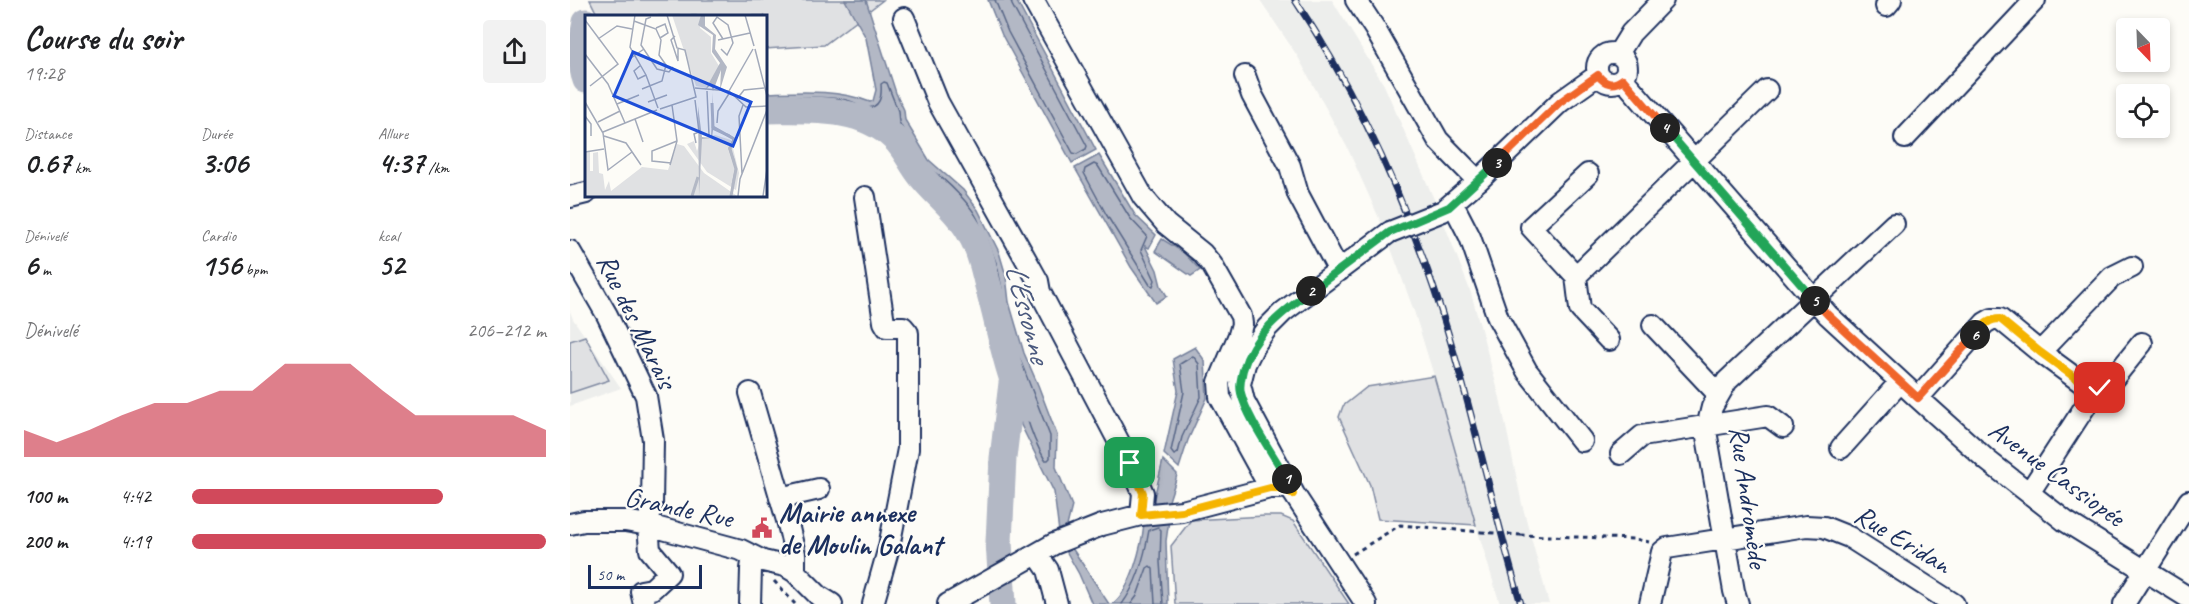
<!DOCTYPE html>
<html lang="fr">
<meta charset="utf-8">
<style>
:root{--surface:#fff;--page:#f2f2f2;--text:#202124;--muted:#757577;--accent:#d1495b}
body{margin:0;font-family:Caveat,sans-serif;background:var(--page);color:var(--text);height:100vh;display:flex;flex-direction:column;font-size:22px;white-space:nowrap}
*{box-sizing:border-box;margin:0}
p{font-size:20px;color:var(--muted)}
.icon{flex:none;width:33px;height:33px;fill:none;stroke:currentColor;stroke-width:2;stroke-linecap:round;stroke-linejoin:round}
.map{position:relative;flex:1;overflow:hidden}
.side{display:flex;flex-direction:column;background:var(--surface);width:570px}
.side>*{flex:none}
.needle{width:39px;rotate:157deg}
.tools{position:absolute;left:1546px;top:18px;display:grid;gap:12px}
.tools a{display:grid;place-items:center;width:54px;height:54px;border-radius:6px;background:var(--surface);box-shadow:0 3px 9px #0003;font-size:30px}
.scale{position:absolute;left:18px;bottom:15px;width:114px;box-sizing:border-box;padding-left:6px;border:3px solid #1b2f5e;border-top:0;font-size:16px;line-height:21px;white-space:nowrap;color:#1b2f5e;-webkit-text-stroke:4px #fdfcf7;paint-order:stroke}
.pin{position:absolute;display:grid;place-items:center;width:51px;height:51px;color:#fff;margin:-26px;border-radius:12px;box-shadow:0 3px 9px #0006}
.km{position:absolute;width:30px;height:30px;margin:-15px;border-radius:50%;background:#222;color:#fff;font-size:16px;line-height:30px;text-align:center}
.round{display:grid;place-items:center;flex:none;width:63px;height:63px;border-radius:6px;background:var(--page)}
.headline{display:flex;align-items:center;justify-content:space-between;height:102px;padding:0 24px}
h1{font-size:33px;font-weight:600;line-height:45px}
.stats{display:grid;grid-template-columns:repeat(3,1fr);gap:9px;height:102px;padding:6px 24px}
.stats div{display:grid;align-content:center}
.stats b{font-size:30px;font-weight:600}
.stats small{font-size:16px;font-weight:400}
.stats p{font-size:16px}
.chart{height:168px;padding:12px 24px}
.chart p{display:flex;justify-content:space-between}
.chart svg{width:100%;height:108px;margin-top:6px;fill:var(--accent);opacity:.7}
ul{padding:0 24px;list-style:none;font-size:20px}
li{display:grid;grid-template-columns:96px 72px 1fr;align-items:center;height:45px}
li i{height:15px;border-radius:8px;background:var(--accent)}
main{display:flex;flex:1;min-height:0}
.map>svg:first-child{display:block}
.built{fill:#edeeec}
.green{fill:#e0e1e3;stroke:#7e88a0;stroke-width:1.5}
.water{fill:#b3b8c5;stroke:#76819c;stroke-width:1.5}
.lines{fill:none;stroke-linecap:round;stroke-linejoin:round}
.shore{stroke:#586687;stroke-width:1.5}
.river{stroke:#b3b8c5;stroke-width:27}
.minor-casing{stroke:#1b2f5e;stroke-width:24}
.path{stroke:#1b2f5e;stroke-width:3;stroke-dasharray:4.5 4.5;stroke-linecap:butt}
.minor{stroke:#fdfcf7;stroke-width:20}
.rail-casing{stroke:#1b2f5e;stroke-width:7}
.rail{stroke:#fdfcf7;stroke-width:4.5;stroke-dasharray:14;stroke-linecap:butt}
.minor-bridge-casing{stroke:#1b2f5e;stroke-width:24;stroke-linecap:butt}
.path-bridge{stroke:#1b2f5e;stroke-width:3;stroke-dasharray:4.5 4.5;stroke-linecap:butt}
.minor-bridge{stroke:#fdfcf7;stroke-width:20}
.split-1-casing{stroke:#fff;stroke-width:12}
.split-2-casing{stroke:#fff;stroke-width:12}
.split-3-casing{stroke:#fff;stroke-width:12}
.split-4-casing{stroke:#fff;stroke-width:12}
.split-5-casing{stroke:#fff;stroke-width:12}
.split-6-casing{stroke:#fff;stroke-width:12}
.split-7-casing{stroke:#fff;stroke-width:12}
.split-1{stroke:#f5b400;stroke-width:8}
.split-2{stroke:#22a559;stroke-width:8}
.split-3{stroke:#22a559;stroke-width:8}
.split-4{stroke:#f0652b;stroke-width:8}
.split-5{stroke:#22a559;stroke-width:8}
.split-6{stroke:#f0652b;stroke-width:8}
.split-7{stroke:#f5b400;stroke-width:8}
.labels{text-anchor:middle;dominant-baseline:central;stroke-width:4.5;stroke-linejoin:round;paint-order:stroke}
.street-label{font-size:28px;fill:#1b2f5e;stroke:#fdfcf7}
.poi-label{font-size:28px;font-weight:bold;fill:#1b2f5e;stroke:#fdfcf7;text-anchor:start}
.water-label{font-size:30px;font-style:italic;fill:#49587d;stroke:#fdfcf7}
.inset-river{fill:none;stroke:#b3b8c5;stroke-width:3}
.inset-road{fill:none;stroke:#a3aaba;stroke-width:1.5}
.view{fill:#1d4ed8;fill-opacity:0.15;stroke:#1d4ed8;stroke-width:3}
.inset-edge{fill:none;stroke:#1b2f5e;stroke-width:3}
</style>
<main>
<section class="side">
<div class="headline"><div><h1>Course du soir</h1><p>19:28</p></div><a class="round"><svg class="icon" aria-label="share" viewBox="0 0 24 24"><path d="M12 15V3M7 8l5-5 5 5M5 13v7h14v-7"/></svg></a></div>
<div class="stats">
<div><p>Distance</p><b>0.67<small> km</small></b></div>
<div><p>Durée</p><b>3:06</b></div>
<div><p>Allure</p><b>4:37<small> /km</small></b></div>
</div>
<div class="stats">
<div><p>Dénivelé</p><b>6<small> m</small></b></div>
<div><p>Cardio</p><b>156<small> bpm</small></b></div>
<div><p>kcal</p><b>52</b></div>
</div>
<div class="chart"><p><span>Dénivelé</span>206–212 m</p>
<svg viewBox="0 0 160 44" preserveAspectRatio="none"><path d="M0 44V33L10 38L20 33L30 27L40 22L50 22L60 17L70 17L80 6L90 6L100 6L110 17L120 27L130 27L140 27L150 27L160 33V44z"/></svg>
</div>
<ul>
<li><b>100 m</b>4:42<i style="width:71%"></i></li>
<li><b>200 m</b>4:19<i style="width:100%"></i></li>
</ul>
</section>
<div class="map">
<svg width="1619" height="604" viewBox="0 0 1619 604">
<rect width="100%" height="100%" fill="#fdfcf7"/>
<filter id="ink" filterUnits="userSpaceOnUse"><feTurbulence type="fractalNoise" baseFrequency=".0167" numOctaves="2"/><feDisplacementMap in="SourceGraphic" scale="12" xChannelSelector="R" yChannelSelector="G"/><feConvolveMatrix kernelMatrix="1 2 1 2 8 2 1 2 1" color-interpolation-filters="sRGB"/></filter>
<g filter="url(#ink)">
<path class="built" d="M 690,0 L 762,0 L 814,85 L 867,206 L 813,227 L 777,147 L 728,57 Z
M 874,223 L 901,293 L 930,398 L 952,504 L 979,604 L 930,604 L 906,525 L 864,376 L 844,311 L 819,243 Z
M 0,311 L 3,319 L 51,388 L 0,406 Z"/>
<path class="green" d="M 20,0 L 313,0 L 254,45 L 195,49 L 195,16 L 28,16 Z
M 15,336 L 39,380 L 0,393 L 0,341 Z
M 864,376 L 906,525 L 808,519 L 800,485 L 769,417 L 773,406 L 797,387 Z
M 695,516 L 711,516 L 723,521 L 779,604 L 605,604 L 601,546 L 621,520 Z"/>
<path class="water" d="M 275,0 L 296,0 L 326,93 L 334,110 L 335,120 L 359,160 L 393,190 L 408,210 L 429,252 L 436,276 L 439,302 L 454,353 L 468,385 L 487,435 L 486,467 L 502,506 L 496,530 L 489,532 L 484,492 L 451,425 L 438,359 L 412,259 L 399,230 L 352,178 L 331,145 L 319,134 L 303,123 L 286,116 L 263,111 L 195,110 L 195,93 C 231,92 266,89 300,102 L 303,101 L 306,90 L 296,38 Z
M 418,0 L 446,0 L 526,150 L 502,163 L 432,35 Z
M 529,155 L 565,215 L 586,235 L 579,248 L 575,246 L 587,270 L 591,286 L 597,296 L 586,303 L 561,267 L 505,168 Z
M 592,239 L 613,252 L 630,270 L 621,276 L 585,251 Z
M 625,347 L 635,361 L 637,398 L 618,440 L 609,468 L 594,454 L 608,391 L 603,359 Z
M 593,460 L 607,474 C 605,485 600,495 598,505 L 582,507 Z
M 599,520 L 596,541 L 598,604 L 542,604 C 561,591 572,545 574,523 Z
M 500,545 L 539,604 L 522,604 L 509,574 L 495,549 Z"/>
<g class="lines">
<path class="shore" d="M 425,0 L 438,32 L 503,153 L 507,154 L 516,149 L 517,146 L 442,5 L 441,0
M 314,82 L 317,83 L 328,111 L 329,122 L 335,133 L 333,136 L 295,112 L 296,108 C 310,108 312,97 311,84 Z
M 218,98 C 235,97 281,95 291,107 L 288,110 L 264,105 L 219,104 L 216,102 Z
M 524,164 L 528,166 L 560,218 L 577,236 L 571,250 L 585,280 L 583,286 L 580,285 L 536,214 L 514,173 L 515,169 Z
M 358,168 C 373,177 411,212 410,229 L 406,229 L 356,174 L 355,170 Z
M 413,238 L 417,239 L 427,265 L 432,289 L 430,292 L 426,290 L 412,241 Z
M 446,356 L 449,357 L 480,436 L 480,458 L 478,460 L 475,460 C 456,428 451,395 444,359 Z
M 623,356 L 629,364 L 631,397 L 612,437 L 608,453 L 604,455 L 601,451 L 614,392 L 610,364 Z
M 552,604 C 567,584 575,555 579,530 L 588,527 L 591,530 L 590,562 L 593,604
M 561,604 L 567,596 L 577,568 L 580,566 L 583,569 L 585,604"/>
<path class="river" d="M 16,22 C 12,41 9,61 16,80
M 195,110 C 239,110 291,105 325,139 C 336,150 341,164 351,176 C 367,196 389,212 401,235 C 410,250 413,266 417,282 C 429,324 436,369 454,409
M 433,604 L 429,542 L 433,458 L 442,383"/>
<g class="minor-casing">
<path id="minor" d="M 463,0 L 573,197 L 596,224 L 632,253 L 642,265 L 671,316 L 672,324 L 669,335 L 649,382 L 650,397 L 700,488
M 786,0 L 805,29 L 868,140 L 908,181
M 1316,6 L 1321,0
M 334,18 L 368,102 L 468,281 L 470,292 L 560,463 L 573,493 L 571,515
M1027 68a15 15 0 1 1 30 0a15 15 0 1 1-30 0Z
M 1048,54 L 1061,33 L 1093,0
M 675,76 L 682,95 L 720,166 L 728,194 L 769,271
M 1053,79 L 1258,315 L 1348,398 L 1418,461 L 1495,521 L 1619,598
M 1335,138 L 1465,0
M 1018,174 L 961,227 L 1006,276 L 1010,309 L 1039,340
M 0,197 L 16,193
M 295,197 L 314,322 L 317,327 L 333,327 L 338,333 L 338,449 L 319,547 L 303,604
M 883,204 L 900,237 L 928,318 L 957,371 L 1012,441
M 873,211 L 908,181 L 990,102 L 1028,75
M 0,251 L 37,315 L 76,396 L 83,440 L 82,505 L 78,525 L 80,550 L 99,573 L 82,589 L 71,591 L 74,604
M 1006,276 L 1197,90
M 1083,325 L 1148,394
M 1470,352 L 1542,277 L 1562,267
M 1520,391 L 1539,384 L 1572,343
M 180,393 L 218,524 L 225,554 L 225,572
M 1348,398 L 1415,323 L 1422,319 L 1430,319 L 1470,352 L 1515,385 L 1520,391 L 1520,399 L 1459,493
M 1271,448 L 1330,382
M 1051,454 L 1072,436 L 1198,416 L 1213,427
M 210,498 L 249,489
M 0,524 L 14,521 L 55,521 L 78,525 L 171,550 L 193,561 L 215,566 L 225,572 L 249,596 L 262,604
M 467,554 L 478,570 L 487,604
M 180,604 L 181,569 L 183,556
M 378,604 L 484,544 L 532,525 L 571,515 L 612,511 L 700,488 L 710,488
M 796,604 L 724,494 L 674,401 L 670,384 L 675,364 L 684,346 L 697,328 L 713,312 L 820,232
M 1080,604 L 1092,552 L 1097,548 L 1236,526 L 1254,527 L 1279,537 L 1384,604
M 1168,604 L 1164,591 L 1136,431 L 1142,407 L 1157,381 L 1324,224
M 1554,604 L 1619,501"/>
</g>
<path class="path" d="M 950,535 L 1065,539 L 1079,542
M 783,554 L 830,525 L 911,532
M 204,581 L 225,604"/>
<use href="#minor" class="minor"/>
<g class="rail-casing">
<path id="rail" d="M 725,0 C 785,90 829,187 864,289 C 899,392 920,500 951,604"/>
</g>
<use href="#rail" class="rail"/>
<g class="minor-bridge-casing">
<path id="minor-bridge" d="M 820,232 L 873,211"/>
</g>
<path class="path-bridge" d="M 911,532 L 950,535"/>
<use href="#minor-bridge" class="minor-bridge"/>
</g>
</g>
<g class="lines" filter="url(#ink)">
<g class="split-1-casing">
<path id="split-1" d="M 560,463 L 573,493 L 571,515 L 612,511 L 700,488 L 712,488 L 723,494 L 717,479"/>
</g>
<g class="split-2-casing">
<path id="split-2" d="M 717,479 C 704,455 677,418 671,393 C 669,385 671,379 673,370 C 683,334 713,312 741,291"/>
</g>
<g class="split-3-casing">
<path id="split-3" d="M 741,291 L 820,232 L 879,207 L 927,163"/>
</g>
<g class="split-4-casing">
<path id="split-4" d="M 927,163 L 990,102 L 1028,75 C 1035,85 1044,86 1053,79 L 1095,128"/>
</g>
<g class="split-5-casing">
<path id="split-5" d="M 1095,128 L 1245,301"/>
</g>
<g class="split-6-casing">
<path id="split-6" d="M 1245,301 L 1258,315 L 1348,398 L 1405,335"/>
</g>
<g class="split-7-casing">
<path id="split-7" d="M 1405,335 C 1413,326 1418,319 1430,319 L 1470,352 L 1515,385 L 1520,391 L 1530,388"/>
</g>
<use href="#split-1" class="split-1"/>
<use href="#split-2" class="split-2"/>
<use href="#split-3" class="split-3"/>
<use href="#split-4" class="split-4"/>
<use href="#split-5" class="split-5"/>
<use href="#split-6" class="split-6"/>
<use href="#split-7" class="split-7"/>
</g>
<defs>
<g id="civic-bare" transform="scale(1.62)"><path d="M-.6-6.5H3V-4.5H.6V-3L4-1V1h2V6H-6V1h2V-1L-.6-3ZM-1.2 2.5V6h2.4V2.5Z" fill="#d1495b" stroke="#fdfcf7" stroke-width="2.5" paint-order="stroke"/></g>
</defs>
<g fill-rule="evenodd">
<use href="#civic-bare" x="192" y="528"/>
</g>
<g class="labels">
<g class="street-label">
<text transform="translate(67 321) rotate(64)">Rue des Marais</text>
<text transform="translate(1487 473) rotate(36)">Avenue Cassiopée</text>
<text transform="translate(1179 497) rotate(82)">Rue Andromède</text>
<text transform="translate(109 507) rotate(12)">Grande Rue</text>
<text transform="translate(1333 539) rotate(31)">Rue Eridan</text>
</g>
<g class="poi-label">
<text x="209" y="512">Mairie annexe<tspan x="209" dy="32">de Moulin Galant</tspan></text>
</g>
<g class="water-label">
<text transform="translate(458 313) rotate(75)">L'Essonne</text>
</g>
</g>
<g transform="translate(15 15)">
<rect width="182" height="182" fill="#fdfcf7"/>
<path d="M 87,0 L 116,0 L 115,13 L 126,22 L 126,38 L 134,51 L 121,73 L 111,71 ZM 130,120 L 146,125 L 154,158 L 151,175 L 122,157 L 102,129 L 109,126 L 112,136 L 116,124 ZM 92,129 L 99,131 L 119,158 L 152,181 L 0,181 L 0,137 L 5,137 L 5,156 L 8,156 L 8,138 L 13,137 L 14,158 L 18,159 L 20,175 L 24,166 L 26,176 L 57,152 L 83,155 Z" fill="#e0e1e3"/>
<path d="M 116,0 L 120,1 L 120,11 L 131,20 L 130,34 L 142,52 L 135,75 L 136,55 L 128,76 L 126,70 L 120,75 L 135,48 L 127,37 L 128,20 L 113,10 ZM 128,77 L 128,110 L 132,115 L 144,119 L 148,122 L 149,126 L 145,134 L 150,145 L 151,156 L 146,172 L 150,153 L 143,133 L 148,124 L 128,115 L 127,123 L 117,124 L 114,181 L 113,91 L 117,122 L 126,123 Z" fill="#b3b8c5"/>
<path class="inset-river" d="M 127,88 L 128,112 L 149,124 L 145,134 L 151,154 L 146,181M 107,181 L 113,162"/>
<path class="inset-road" d="M 50,0 L 45,32 L 61,60 L 73,93M 160,0 L 169,31M 66,2 L 61,4 L 56,30 L 72,54 L 84,57 L 88,52M 0,5 L 33,49 L 5,71M 49,6 L 71,14 L 76,25 L 74,40 L 81,50 L 77,66 L 57,74M 71,13 L 80,9 L 83,18 L 75,23M 90,21 L 86,25 L 93,46 L 93,34M 13,24 L 32,11 L 47,14M 133,25 L 165,18M 136,34 L 142,40 L 148,28 L 143,10 L 132,2 L 128,8 L 138,24M 170,34 L 182,81M 0,39 L 23,69 L 40,108M 43,45 L 59,34M 56,50 L 49,56 L 53,64 L 61,60M 110,73 L 144,76M 122,76 L 124,120M 144,76 L 168,34M 144,76 L 161,92 L 182,91M 152,84 L 159,75 L 179,73M 110,85 L 114,117 L 109,119 L 111,128M 0,87 L 18,118 L 23,155 L 47,137M 63,87 L 82,80M 32,89 L 54,80M 75,94 L 111,82 L 100,35 L 92,33 L 82,0M 0,101 L 6,109 L 6,121M 50,104 L 58,127M 13,107 L 35,96M 132,108 L 133,96 L 145,77M 18,117 L 72,95M 19,121 L 41,128 L 56,150M 0,137 L 19,134M 86,148 L 67,146 L 67,136 L 92,126M 85,150 L 92,126 L 87,90M 157,159 L 154,101 L 158,90M 153,181 L 155,164 L 182,95M 178,181 L 182,154"/>
<path class="view" d="M 48,37 L 166,87 L 148,131 L 29,81 Z"/>
<rect width="182" height="182" class="inset-edge"/>
</g>
</svg>
<div class="tools">
<a><svg class="needle" viewBox="-14 -14 28 28"><path d="M0-13l5 13h-10z" fill="#e53935"/><path d="M0 13l5-13h-10z" fill="#757577"/></svg></a>
<a><svg class="icon" aria-label="locate" viewBox="0 0 24 24"><circle cx="12" cy="12" r="6"/><path d="M12 2v4M12 18v4M2 12h4M18 12h4"/></svg></a>
</div>
<div class="scale">50 m</div>
<div class="pin" style="left:560px;top:463px;background:#1e9e55"><svg class="icon" aria-label="arrive" viewBox="0 0 24 24"><path d="M6 21V4h12l-3 4 3 4H6"/></svg></div>
<div class="pin" style="left:1530px;top:388px;background:#d93025"><svg class="icon" aria-label="check" viewBox="0 0 24 24"><path d="M5 12l5 5 9-10"/></svg></div>
<b class="km" style="left:717px;top:479px">1</b>
<b class="km" style="left:741px;top:291px">2</b>
<b class="km" style="left:927px;top:163px">3</b>
<b class="km" style="left:1095px;top:128px">4</b>
<b class="km" style="left:1245px;top:301px">5</b>
<b class="km" style="left:1405px;top:335px">6</b>
</div>
</main>
